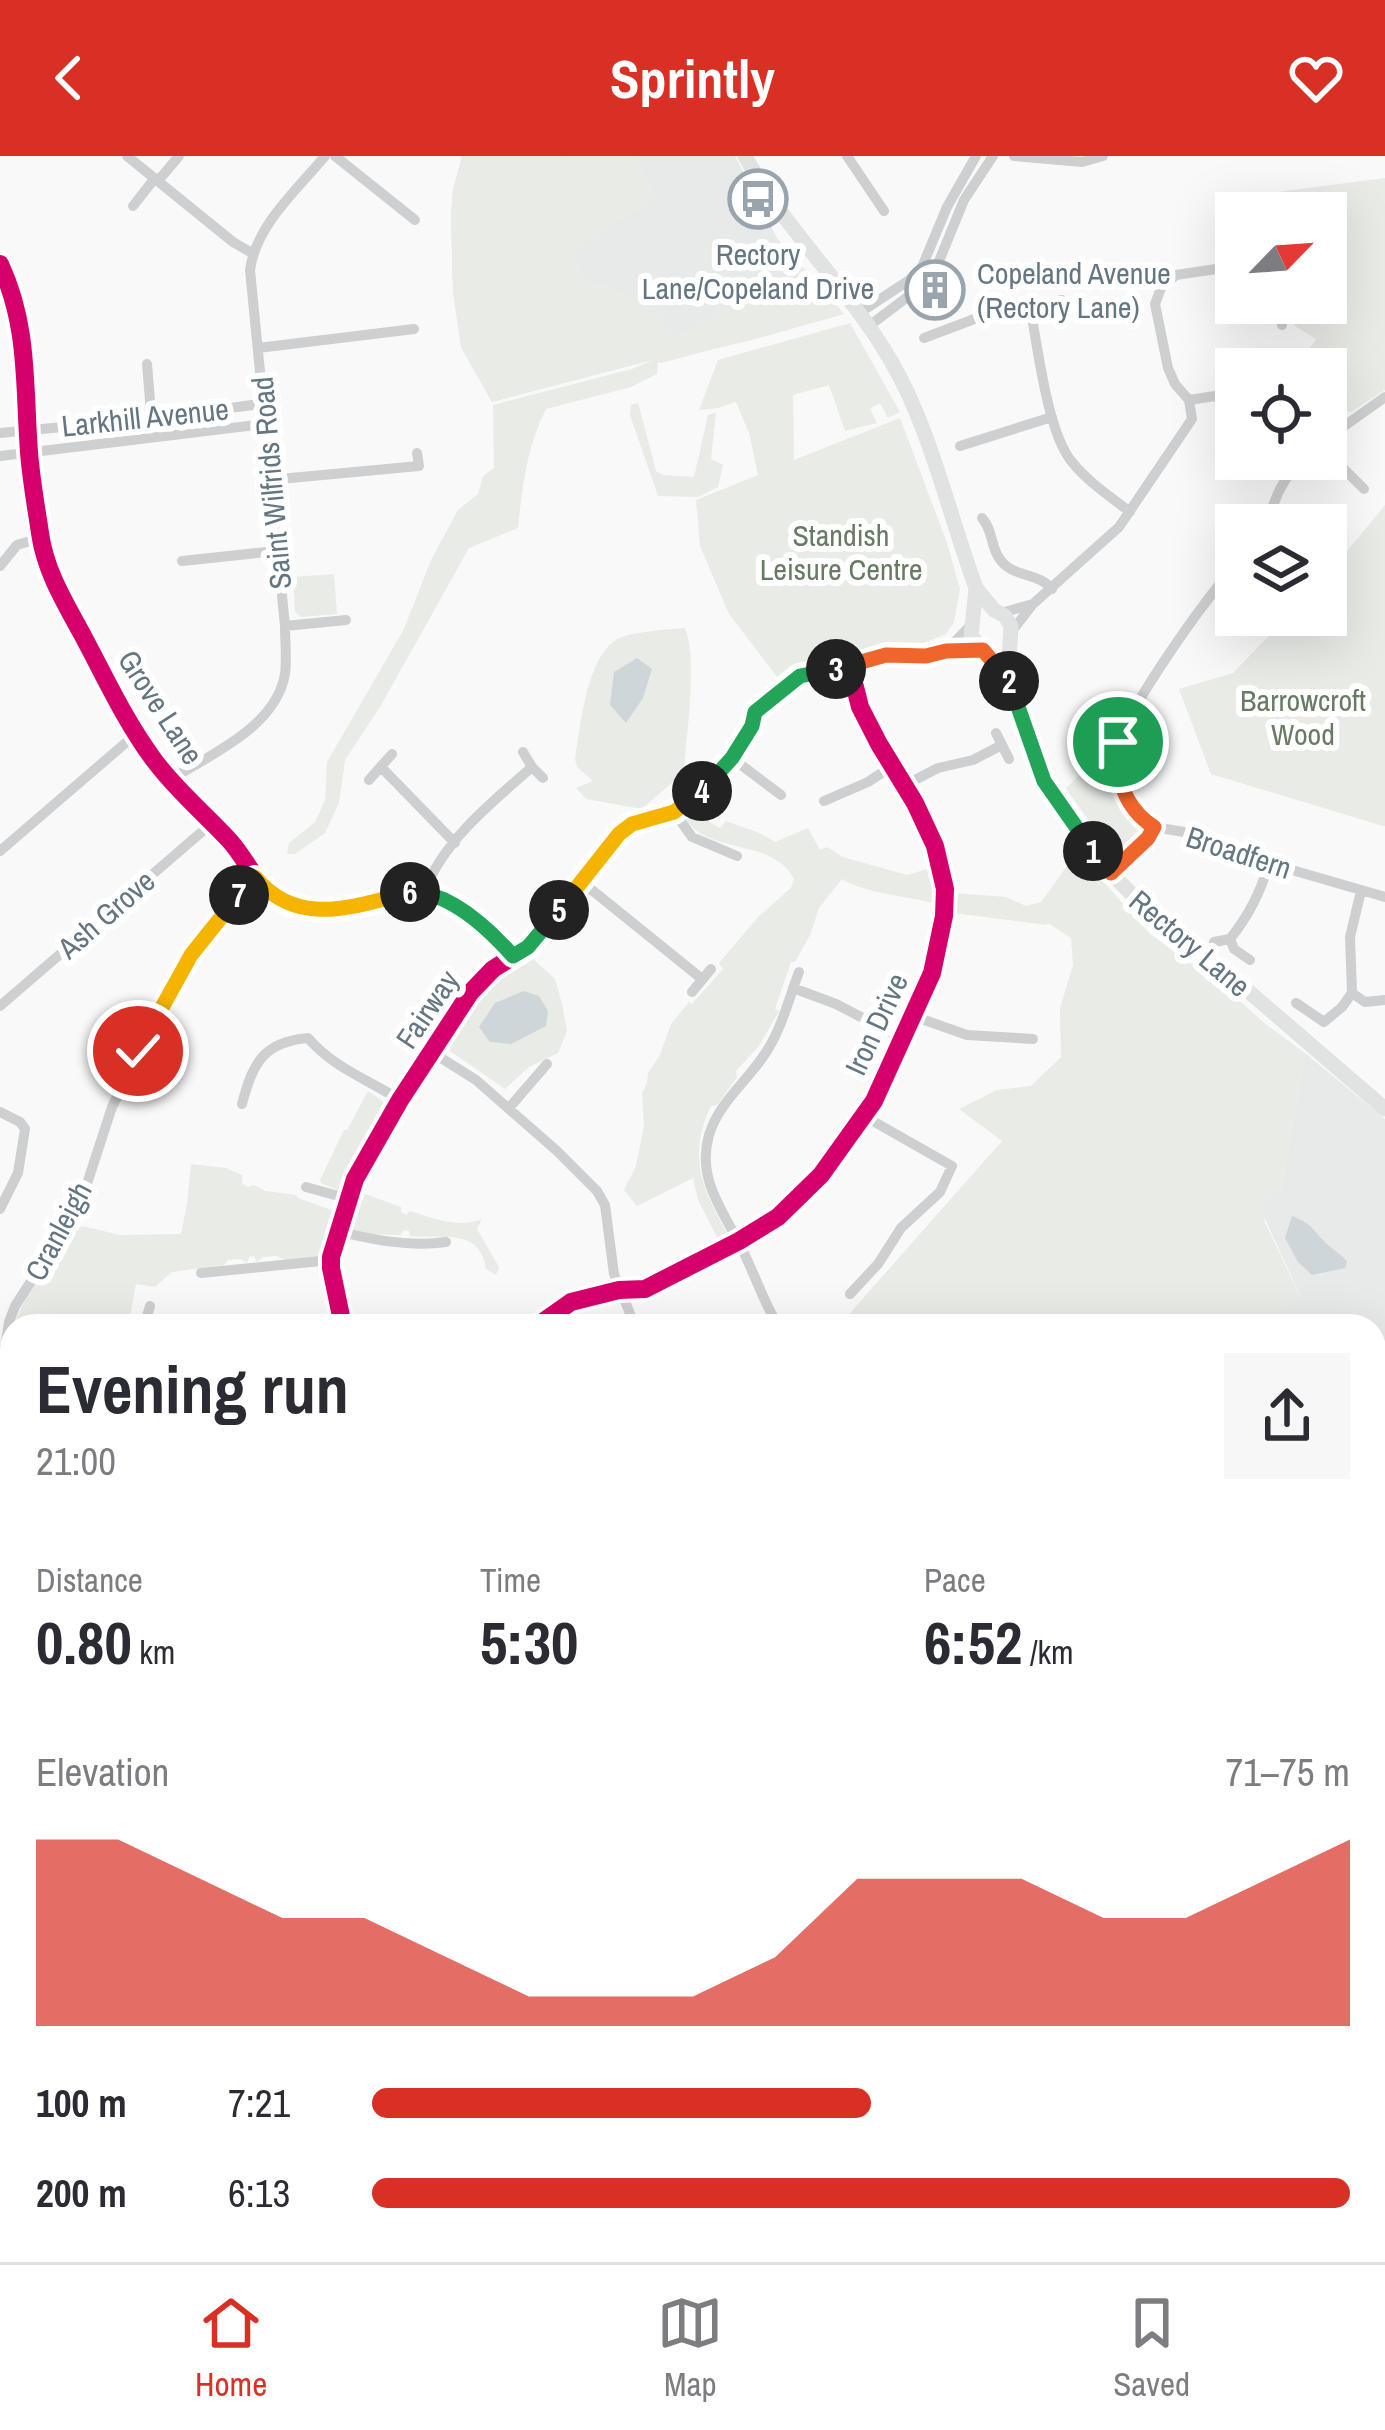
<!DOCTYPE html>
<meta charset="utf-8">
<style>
:root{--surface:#fff;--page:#f7f7f7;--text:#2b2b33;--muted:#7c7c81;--line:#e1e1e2;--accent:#d93025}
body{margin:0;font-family:"Archivo Narrow",sans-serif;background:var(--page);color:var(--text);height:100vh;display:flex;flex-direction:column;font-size:45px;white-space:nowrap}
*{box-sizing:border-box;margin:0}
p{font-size:39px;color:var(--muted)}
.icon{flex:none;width:66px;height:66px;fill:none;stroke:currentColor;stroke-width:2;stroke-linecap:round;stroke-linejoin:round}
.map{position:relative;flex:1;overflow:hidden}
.panel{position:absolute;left:0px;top:1158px;width:1386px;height:948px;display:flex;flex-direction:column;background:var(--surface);border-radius:36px 36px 0 0;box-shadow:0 12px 48px #0002}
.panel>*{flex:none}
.needle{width:78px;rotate:65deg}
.buttons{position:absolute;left:1215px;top:36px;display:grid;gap:24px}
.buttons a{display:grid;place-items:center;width:132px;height:132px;border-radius:0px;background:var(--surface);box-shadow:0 12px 48px #0002;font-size:60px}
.pin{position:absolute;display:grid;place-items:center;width:102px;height:102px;color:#fff;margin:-51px;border:6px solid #fff;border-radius:50%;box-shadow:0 3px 12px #0007}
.km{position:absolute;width:60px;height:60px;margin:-30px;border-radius:50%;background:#222;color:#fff;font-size:33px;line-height:60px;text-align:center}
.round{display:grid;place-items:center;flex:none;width:126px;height:126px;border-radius:0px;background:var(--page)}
.summary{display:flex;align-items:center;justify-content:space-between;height:204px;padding:0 36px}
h1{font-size:66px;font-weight:800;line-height:90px}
.metrics{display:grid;grid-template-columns:repeat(3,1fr);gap:18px;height:204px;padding:12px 36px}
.metrics div{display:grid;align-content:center}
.metrics b{font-size:60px;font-weight:800}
.metrics small{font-size:33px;font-weight:400}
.metrics p{font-size:33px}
.chart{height:336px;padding:24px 36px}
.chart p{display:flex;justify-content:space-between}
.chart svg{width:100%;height:216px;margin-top:12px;fill:var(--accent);opacity:.7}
ul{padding:0 36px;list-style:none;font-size:39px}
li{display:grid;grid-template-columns:192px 144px 1fr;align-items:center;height:90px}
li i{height:30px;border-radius:15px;background:var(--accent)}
header{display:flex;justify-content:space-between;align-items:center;height:156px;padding:0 36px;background:var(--accent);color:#fff;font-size:54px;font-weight:800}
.tab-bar{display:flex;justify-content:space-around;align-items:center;height:168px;border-top:3px solid var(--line);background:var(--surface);font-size:33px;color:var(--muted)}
.tab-bar a{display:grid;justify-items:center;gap:6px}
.tab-bar .selected{color:var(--accent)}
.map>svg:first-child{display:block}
.built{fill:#e8e9e9}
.green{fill:#e8ebe6}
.water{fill:#ced6d9}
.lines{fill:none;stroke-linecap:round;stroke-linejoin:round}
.stream{stroke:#ced6d9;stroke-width:4.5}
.minor{stroke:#cecfd0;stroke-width:10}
.secondary{stroke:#e1e2e2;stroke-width:15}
.rail{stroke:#c3c5c6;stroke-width:4.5;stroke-dasharray:18 9;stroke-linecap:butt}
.cycleway-casing{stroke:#fff;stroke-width:26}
.cycleway{stroke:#d6006c;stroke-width:18}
.split-1-casing{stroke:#fff;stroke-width:24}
.split-2-casing{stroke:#fff;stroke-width:24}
.split-3-casing{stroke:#fff;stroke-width:24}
.split-4-casing{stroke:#fff;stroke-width:24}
.split-5-casing{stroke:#fff;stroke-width:24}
.split-6-casing{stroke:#fff;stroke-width:24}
.split-7-casing{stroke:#fff;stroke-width:24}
.split-8-casing{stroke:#fff;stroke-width:24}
.split-1{stroke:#f0652b;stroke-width:15}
.split-2{stroke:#22a559;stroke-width:15}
.split-3{stroke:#f0652b;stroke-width:15}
.split-4{stroke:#22a559;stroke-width:15}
.split-5{stroke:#f5b400;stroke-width:15}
.split-6{stroke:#22a559;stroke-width:15}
.split-7{stroke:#f5b400;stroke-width:15}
.split-8{stroke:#f5b400;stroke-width:15}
.labels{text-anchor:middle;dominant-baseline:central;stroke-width:12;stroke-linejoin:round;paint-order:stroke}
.poi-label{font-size:30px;fill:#657683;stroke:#fff}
.street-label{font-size:30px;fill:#657683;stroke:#fff}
.park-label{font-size:30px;fill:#687a64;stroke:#fff}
</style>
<header><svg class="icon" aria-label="back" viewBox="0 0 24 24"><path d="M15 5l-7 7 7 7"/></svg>Sprintly<svg class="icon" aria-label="heart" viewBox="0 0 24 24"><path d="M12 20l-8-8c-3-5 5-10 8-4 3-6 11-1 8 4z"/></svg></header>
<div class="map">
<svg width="1385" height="2106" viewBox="0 0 1385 2106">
<rect width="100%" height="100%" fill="#f9f9f9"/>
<path class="built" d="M 462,0 L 735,0 L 777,82 L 844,158 L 661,207 L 652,203 L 492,246 L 461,191 L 453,135 L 451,60 L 453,34 Z
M 1305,897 L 1385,963 L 1385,1244 L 1374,1249 L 1374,1170 L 1292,1170 L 1280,1157 L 1300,1139 L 1259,1050 L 1281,1033 Z"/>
<path class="green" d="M 462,0 L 565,0 L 568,10 L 568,0 L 636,0 L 659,43 L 604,73 L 575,100 L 590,127 L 605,126 L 661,159 L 672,182 L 801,110 L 844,158 L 752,184 L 658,206 L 657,218 L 631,231 L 546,253 C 527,290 522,331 518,372 L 469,392 L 380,551 L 345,604 L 339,647 L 325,677 L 295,698 L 287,698 L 289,687 L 315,666 L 325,644 L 327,606 L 404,473 L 431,404 L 458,354 L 478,338 L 483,320 L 494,312 L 493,249 L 632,213 L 653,204 L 492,246 L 461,191 L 453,135 L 451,60 L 453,34 Z
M 1385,22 L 1385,234 L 1351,256 L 1326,246 L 1326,213 L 1296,213 L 1316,183 L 1295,170 L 1291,147 L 1326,147 L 1326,57 L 1274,57 L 1270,37 Z
M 850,167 L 900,256 L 888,262 L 880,247 L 870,253 L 877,267 L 845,275 L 829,229 L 793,239 L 794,304 L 900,262 L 947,387 L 960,433 L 954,466 L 946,478 L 911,492 L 884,491 L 860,496 L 802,512 L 778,522 L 729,458 L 700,390 L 696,344 L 758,319 L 749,277 L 736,246 L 718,252 L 699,254 L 718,204 Z
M 638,247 L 656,315 L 663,319 L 694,321 L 708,259 L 716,256 L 711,303 L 723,309 L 718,331 L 698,341 L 658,340 L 630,259 L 631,249 Z
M 1385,349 L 1385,670 L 1383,670 L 1211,618 L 1179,533 L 1233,517 L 1289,459 L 1326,459 L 1326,421 Z
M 334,418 L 337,458 L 301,461 L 295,456 L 293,421 Z
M 685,472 C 698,503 686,580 684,616 L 642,653 L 586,643 L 576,632 L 593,625 L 577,611 L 575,603 C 581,571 586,497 620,482 C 633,476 669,473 685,472 Z
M 1086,613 L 1111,613 L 1121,644 L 1142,673 L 1114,701 L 1066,632 Z
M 707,648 L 715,655 L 708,665 L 720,672 L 726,665 C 743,672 760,675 775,686 L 808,672 L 820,694 L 827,691 L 843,701 L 907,719 L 931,712 L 934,747 C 909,741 861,736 842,723 L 819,752 L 810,779 L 795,806 L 791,806 L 775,853 L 779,855 L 759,890 L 736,915 L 737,921 L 717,949 L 711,950 C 687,1000 702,1033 728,1079 L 718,1083 L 698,1044 L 693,1022 L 637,1050 L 624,1034 L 636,1010 L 644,969 L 642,937 L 647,928 L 648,917 L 660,899 L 671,868 L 689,846 L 692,848 L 723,813 L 719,807 L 759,760 L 791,732 L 794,723 C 773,681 708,700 685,662 Z
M 1077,696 L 1150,778 L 1228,834 L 1263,866 L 1305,897 L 1281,1033 L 1259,1050 L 1267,1061 L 1264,1064 L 1300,1140 L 1281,1157 L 1292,1170 L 845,1170 L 843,1165 L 1002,985 L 959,953 L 997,934 L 1031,930 L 1061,901 L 1060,852 L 1073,809 L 1071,782 L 1048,767 L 1047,769 L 953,757 L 954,737 L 1006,741 L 1026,750 L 1041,746 Z
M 533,803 L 555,823 L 562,848 L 567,875 L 558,897 L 529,911 L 505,933 L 450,895 C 457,871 479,838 499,823 C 510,816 522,809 533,803 Z
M 368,935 L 384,946 L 385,951 L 343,1033 L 337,1034 L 321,1027 L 320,1024 L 344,974 L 347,974 Z
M 191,1008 L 226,1012 L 242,1019 L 242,1027 L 248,1031 L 254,1029 L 265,1035 L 296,1039 L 298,1042 L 334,1055 L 321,1101 L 286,1104 L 276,1100 L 263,1101 L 257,1106 L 254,1100 L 249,1101 L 247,1107 L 241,1103 L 228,1104 L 224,1109 L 172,1116 L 155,1131 L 136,1128 L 128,1170 L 14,1170 C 27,1134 50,1091 82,1070 L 120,1079 L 181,1078 L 187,1048 Z
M 365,1038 L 401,1051 L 401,1056 L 406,1059 L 410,1055 C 433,1062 459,1073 482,1063 L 477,1073 L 499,1111 L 496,1119 L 486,1113 C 480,1070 441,1084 410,1080 L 409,1075 L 404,1074 L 400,1079 L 368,1078 L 351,1073 Z
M 1385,1244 L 1385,1601 L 1374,1608 L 1374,1249 Z
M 12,1291 L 12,1790 L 0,1786 L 0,1641 L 5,1633 L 0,1618 C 0,1508 0,1399 12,1291 Z
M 12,1884 L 12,2094 L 149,2094 L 152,2106 L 0,2106 L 0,1887 Z
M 271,2094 L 456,2094 L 459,2106 L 275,2106 Z
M 468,2094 L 597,2094 L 601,2106 L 472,2106 Z
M 741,2094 L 977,2094 L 980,2098 L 975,2106 L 731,2106 Z"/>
<path class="water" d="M 637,502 L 652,513 L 643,542 L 626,567 L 610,549 L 614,516 Z
M 524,835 L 539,840 L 548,855 L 546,870 L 511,888 L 490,886 L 479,871 L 495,847 Z
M 1292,1060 C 1313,1069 1309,1070 1324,1085 C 1331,1093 1340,1097 1347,1105 L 1345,1112 L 1312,1119 L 1298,1106 L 1285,1082 Z"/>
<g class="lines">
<path class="stream" d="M 0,1470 L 12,1442
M 0,1474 L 12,1491
M 0,1525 L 12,1500
M 7,1647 L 12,1646
M 266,2094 L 269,2106"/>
<path class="minor" d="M 127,0 L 233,86 L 252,97
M 335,0 L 415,64
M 847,0 L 884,55
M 1014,0 L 1082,6 L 1103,0
M 158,25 L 179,0
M 133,50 L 155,22
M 0,108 C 29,170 24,230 29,296 C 31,323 36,350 40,377 C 45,414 64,445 82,478 C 105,521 125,565 154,604 C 176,634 204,657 229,684 C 244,700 252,721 268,735 C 299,762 344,755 381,744 C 395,740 410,734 425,736 C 453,741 494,779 513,800
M 1280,147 L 1282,169
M 1030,151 C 1038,191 1047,276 1072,306 C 1088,326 1111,341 1130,356
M 859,157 L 908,125 L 922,111 L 947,51 L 976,0
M 869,170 L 918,133 L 935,115 L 964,44 L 993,0
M 924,182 L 977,162 L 1062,144
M 258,192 L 414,173
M 147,208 L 151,257
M 1189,244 L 1215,240 L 1236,255
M 0,277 L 115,266 C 140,255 166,257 193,256 C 216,255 239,250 262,248
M 1326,283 L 1385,241
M 960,290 L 1052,261
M 1326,295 L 1364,333
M 0,300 L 264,268
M 269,324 L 419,310 L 417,297
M 982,362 C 994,375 990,393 1002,406 C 1015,421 1039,417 1052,433
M 1266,369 C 1275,343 1282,322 1303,303
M 182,405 L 276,395
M 0,410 L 17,389 L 40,382
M 1033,448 L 1119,371 L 1192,263 L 1189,244 L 1175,228 L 1168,212 L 1155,148 L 1161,132 L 1176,119 L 1236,110
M 1001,457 L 1033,448 L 1012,475
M 285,470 L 346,464
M 946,495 L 972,468
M 996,577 L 1009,603
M 523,596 L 532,611 L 543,622
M 732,602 L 781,639
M 381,611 L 455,687
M 170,624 C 211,598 276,571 285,518 C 287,502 285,486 285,470 L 250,114 C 256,69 297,34 325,0
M 369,624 L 392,598
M 905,629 L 938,612 L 973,604 L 1002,589
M 824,645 L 868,626 L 892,610
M 674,656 L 692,681 L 737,700
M 1154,671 C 1128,655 1112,622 1118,590 C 1123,559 1211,433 1236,410
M 0,695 L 136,578
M 1111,717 L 1148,682 L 1154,671 L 1184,676 L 1254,703 L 1385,741
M 582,726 L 702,823
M 1361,735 L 1350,781 L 1352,837 L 1365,846 L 1385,844
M 424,736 C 444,684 491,647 532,611
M 1230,783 L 1234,793 L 1250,804
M 1214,786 L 1230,783 C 1249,759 1260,737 1269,708
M 793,832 L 836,848 L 903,883
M 692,836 L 711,813
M 1296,847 L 1324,866 L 1342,851 L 1352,837
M 0,850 L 212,667
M 913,860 L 967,879 L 1033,883
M 433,897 L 476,924 L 557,995 L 597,1035 L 605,1049 L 614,1118 L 635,1170
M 242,948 C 253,907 263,886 308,882 C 334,912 367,923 400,944
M 509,952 L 547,908
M 0,956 L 20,966 L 25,973 L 18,1017 L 0,1053
M 306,1031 L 349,1043
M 338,1075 C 372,1084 412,1091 446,1086
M 201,1117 L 331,1104
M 850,1138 L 878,1108 L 901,1072 L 940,1036 L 952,1010 L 864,960
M 144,1170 L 150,1150
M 343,1170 L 331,1112 L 331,1101 L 355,1023 L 400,944 L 470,837 L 493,813 L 528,791 L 619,678 L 631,668 L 674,656 L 705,633 L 732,602 L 752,570 L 755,556 L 799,520 L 850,511 L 886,499 L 926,500 L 946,495 L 983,494
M 537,1170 L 571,1146 L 619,1134 L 645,1133 L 739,1085 L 778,1061 L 821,1019 L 874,945 L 932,817 L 944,760 L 945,733 L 935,690 L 915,647 L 879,588 L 860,551 L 850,511
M 778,1170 C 762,1143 753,1113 738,1085 C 720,1051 697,1020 709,979 C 720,942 755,920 772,886 C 784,865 790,839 799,816
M 0,1324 L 8,1277 L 5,1193 L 9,1166 L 15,1150 L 70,1065 L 83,1040 L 112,951 L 167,840 L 199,787 L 255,721
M 1374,1781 L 1385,1784
M 1378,2082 L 1375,2028 L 1385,1963
M 1231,2094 L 1237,2106
M 1192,2106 L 1215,2094"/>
<path class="secondary" d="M 745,0 C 785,74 849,132 891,205 C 930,271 949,359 976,432 L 994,454 L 1005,460 L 1011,470 L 1008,522
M 976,432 L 971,480 L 1008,522 L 1044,625 L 1111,717 L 1164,771 L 1247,834 L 1385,953
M 1374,1900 L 1385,1850
M 1352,2094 L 1356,2106"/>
<path class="rail" d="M 1374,1643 L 1385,1636
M 689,2106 L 708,2094"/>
<g class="cycleway-casing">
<path id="cycleway" d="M 0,108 C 29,170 24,230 29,296 C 31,323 36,350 40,377 C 45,414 64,445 82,478 C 105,521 125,565 154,604 C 176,634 204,657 229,684 C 244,700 252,721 268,735 C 299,762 344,755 381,744 C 395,740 410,734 425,736 C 453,741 494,779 513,800
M 343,1170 L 331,1112 L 331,1101 L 355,1023 L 400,944 L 470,837 L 493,813 L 528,791 L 619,678 L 631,668 L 674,656 L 705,633 L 732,602 L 752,570 L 755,556 L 799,520 L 850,511 L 886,499 L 926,500 L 946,495 L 983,494
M 537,1170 L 571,1146 L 619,1134 L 645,1133 L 739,1085 L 778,1061 L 821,1019 L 874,945 L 932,817 L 944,760 L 945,733 L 935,690 L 915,647 L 879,588 L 860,551 L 850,511"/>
</g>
<use href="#cycleway" class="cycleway"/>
</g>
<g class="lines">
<g class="split-1-casing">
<path id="split-1" d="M 1093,695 L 1111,717 L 1148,682 L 1154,671 C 1124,652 1115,620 1118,586"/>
</g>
<g class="split-2-casing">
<path id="split-2" d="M 1009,525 L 1044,625 L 1093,695"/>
</g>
<g class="split-3-casing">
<path id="split-3" d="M 836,513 L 886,499 L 926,500 L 946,495 L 983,494 L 1009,525"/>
</g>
<g class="split-4-casing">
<path id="split-4" d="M 702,635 L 732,602 L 752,570 L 755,556 L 800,520 L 836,513"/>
</g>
<g class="split-5-casing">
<path id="split-5" d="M 559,754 L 619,678 L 632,668 L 674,656 L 702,635"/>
</g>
<g class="split-6-casing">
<path id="split-6" d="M 410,736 C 449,735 488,772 513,800 L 528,791 L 559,754"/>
</g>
<g class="split-7-casing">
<path id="split-7" d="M 239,739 L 255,721 C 298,773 355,750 410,736"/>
</g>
<g class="split-8-casing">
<path id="split-8" d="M 138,895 L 191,799 L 239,739"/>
</g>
<use href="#split-1" class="split-1"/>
<use href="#split-2" class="split-2"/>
<use href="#split-3" class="split-3"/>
<use href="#split-4" class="split-4"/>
<use href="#split-5" class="split-5"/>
<use href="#split-6" class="split-6"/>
<use href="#split-7" class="split-7"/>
<use href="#split-8" class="split-8"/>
</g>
<defs>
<g id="bus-ring" transform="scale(3)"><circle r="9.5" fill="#fff" stroke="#99a4ac" stroke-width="1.5"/><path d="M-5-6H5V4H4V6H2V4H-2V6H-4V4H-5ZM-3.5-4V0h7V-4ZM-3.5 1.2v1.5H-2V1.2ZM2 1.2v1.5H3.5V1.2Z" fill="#99a4ac"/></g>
<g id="building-ring" transform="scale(3)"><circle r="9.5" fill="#fff" stroke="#99a4ac" stroke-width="1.5"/><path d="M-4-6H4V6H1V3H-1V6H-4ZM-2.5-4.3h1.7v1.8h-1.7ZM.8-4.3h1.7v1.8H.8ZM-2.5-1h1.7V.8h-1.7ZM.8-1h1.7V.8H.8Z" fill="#99a4ac"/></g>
</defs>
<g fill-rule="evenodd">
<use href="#bus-ring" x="758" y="43"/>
<use href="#building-ring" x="935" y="134"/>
</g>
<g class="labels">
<g class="poi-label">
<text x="758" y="98">Rectory<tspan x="758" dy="34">Lane/Copeland Drive</tspan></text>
<text x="977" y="117" text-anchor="start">Copeland Avenue<tspan x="977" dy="34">(Rectory Lane)</tspan></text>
</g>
<g class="street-label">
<text transform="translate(145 261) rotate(-6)">Larkhill Avenue</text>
<text transform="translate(271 327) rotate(-95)">Saint Wilfrids Road</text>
<text transform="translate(161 551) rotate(57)">Grove Lane</text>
<text transform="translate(1239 696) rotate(18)">Broadfern</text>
<text transform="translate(106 758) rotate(-41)">Ash Grove</text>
<text transform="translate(1190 787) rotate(40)">Rectory Lane</text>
<text transform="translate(427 853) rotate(-56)">Fairway</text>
<text transform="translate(876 868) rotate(-65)">Iron Drive</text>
<text transform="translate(58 1075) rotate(-62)">Cranleigh</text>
</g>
<g class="park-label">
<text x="841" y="379">Standish<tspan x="841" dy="34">Leisure Centre</tspan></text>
<text x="1303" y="544">Barrowcroft<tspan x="1303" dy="34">Wood</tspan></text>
</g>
</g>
</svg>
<div class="buttons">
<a><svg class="needle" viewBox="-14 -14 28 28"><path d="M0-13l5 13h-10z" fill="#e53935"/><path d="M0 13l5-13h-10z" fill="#7c7c81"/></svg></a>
<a><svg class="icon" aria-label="locate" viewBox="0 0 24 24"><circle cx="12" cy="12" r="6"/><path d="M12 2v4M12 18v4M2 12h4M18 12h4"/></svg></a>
<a><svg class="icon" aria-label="layers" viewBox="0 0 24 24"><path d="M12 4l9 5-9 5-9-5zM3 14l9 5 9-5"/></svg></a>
</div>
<div class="pin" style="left:1118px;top:586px;background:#1e9e55"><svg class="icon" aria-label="arrive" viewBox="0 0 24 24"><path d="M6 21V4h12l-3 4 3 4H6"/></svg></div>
<div class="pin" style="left:138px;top:895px;background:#d93025"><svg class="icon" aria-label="check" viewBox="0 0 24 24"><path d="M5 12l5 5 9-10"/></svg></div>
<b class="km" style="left:1093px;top:695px">1</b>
<b class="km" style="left:1009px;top:525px">2</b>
<b class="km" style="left:836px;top:513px">3</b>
<b class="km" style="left:702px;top:635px">4</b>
<b class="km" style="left:559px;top:754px">5</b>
<b class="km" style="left:410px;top:736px">6</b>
<b class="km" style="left:239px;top:739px">7</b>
<section class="panel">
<div class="summary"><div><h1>Evening run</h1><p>21:00</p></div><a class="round"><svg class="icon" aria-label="share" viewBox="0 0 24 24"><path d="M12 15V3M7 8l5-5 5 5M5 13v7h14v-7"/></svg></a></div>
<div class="metrics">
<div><p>Distance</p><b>0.80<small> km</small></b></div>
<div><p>Time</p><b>5:30</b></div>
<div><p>Pace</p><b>6:52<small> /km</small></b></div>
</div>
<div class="chart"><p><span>Elevation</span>71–75 m</p>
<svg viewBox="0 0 160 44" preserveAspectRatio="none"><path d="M0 44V6L10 6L20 14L30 22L40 22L50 30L60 38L70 38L80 38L90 30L100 14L110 14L120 14L130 22L140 22L150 14L160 6V44z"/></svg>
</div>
<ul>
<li><b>100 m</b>7:21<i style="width:51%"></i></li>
<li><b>200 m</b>6:13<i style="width:100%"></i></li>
</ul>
</section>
</div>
<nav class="tab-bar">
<a class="selected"><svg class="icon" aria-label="home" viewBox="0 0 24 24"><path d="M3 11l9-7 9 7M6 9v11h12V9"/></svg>Home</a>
<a><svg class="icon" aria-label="map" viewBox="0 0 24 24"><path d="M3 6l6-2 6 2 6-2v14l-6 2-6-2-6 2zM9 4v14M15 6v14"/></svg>Map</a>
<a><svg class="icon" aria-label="saved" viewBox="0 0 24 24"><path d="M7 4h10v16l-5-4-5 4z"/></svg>Saved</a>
</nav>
